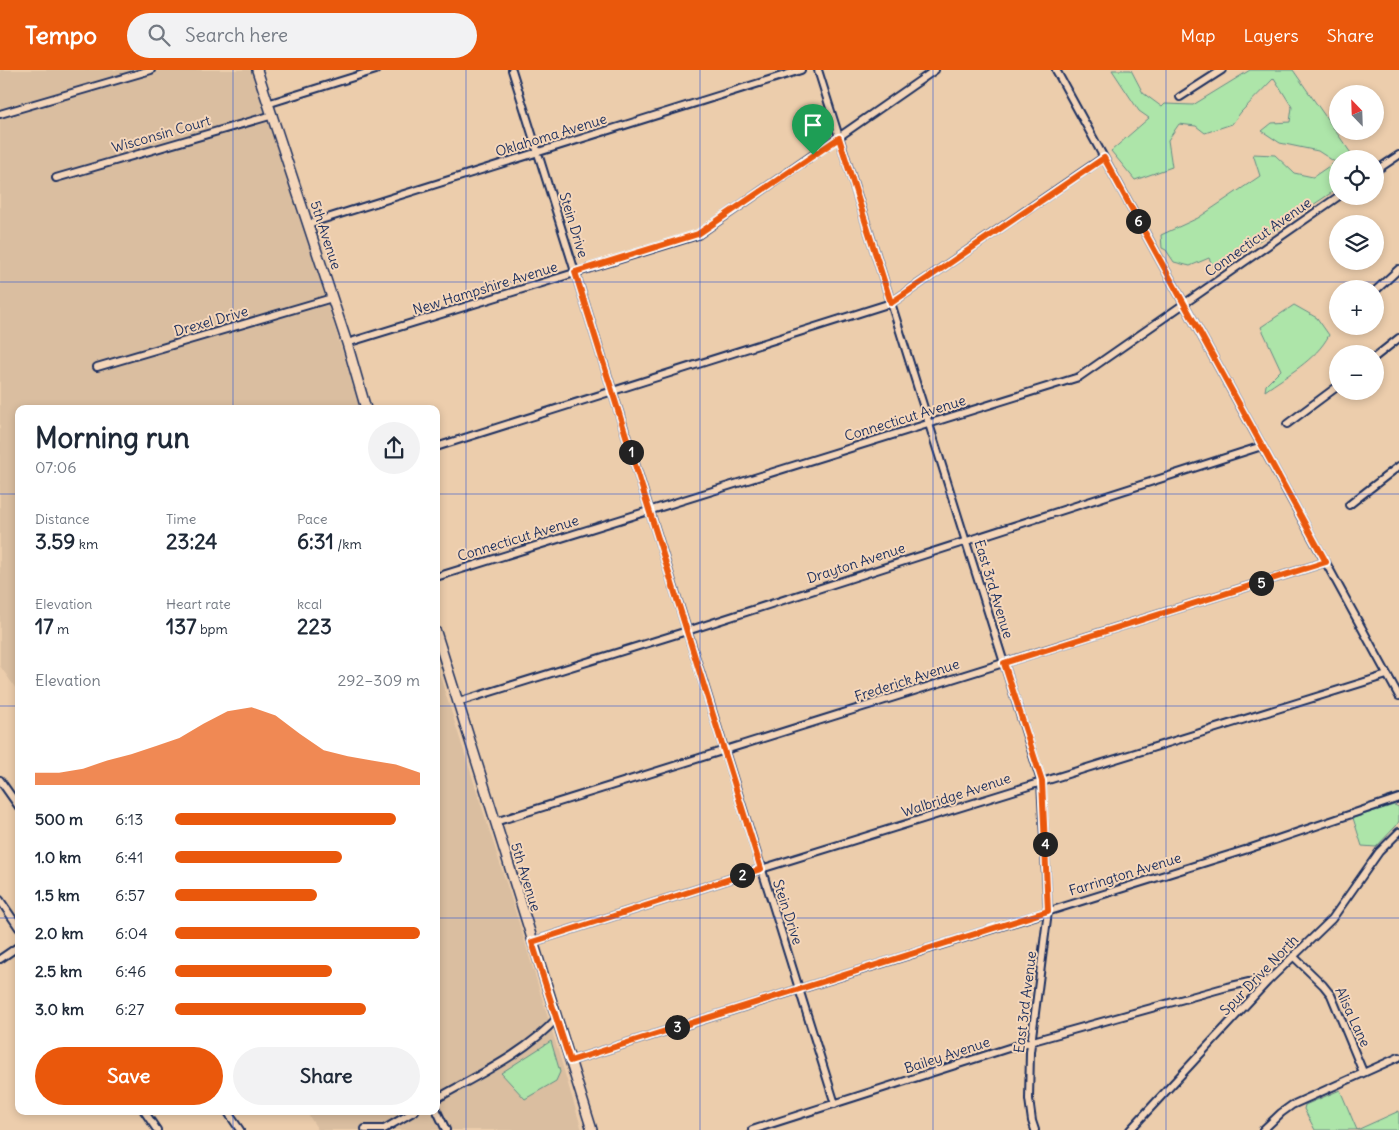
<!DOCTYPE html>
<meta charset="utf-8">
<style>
:root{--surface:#fff;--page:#f2f2f3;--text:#1f2937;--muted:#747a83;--accent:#ea580c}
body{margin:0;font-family:Delius,sans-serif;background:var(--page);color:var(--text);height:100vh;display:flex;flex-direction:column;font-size:19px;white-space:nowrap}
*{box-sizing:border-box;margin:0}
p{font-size:16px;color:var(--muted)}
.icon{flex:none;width:28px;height:28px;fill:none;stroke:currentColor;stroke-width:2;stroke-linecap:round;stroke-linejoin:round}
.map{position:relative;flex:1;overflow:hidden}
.side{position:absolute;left:15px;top:335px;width:425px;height:710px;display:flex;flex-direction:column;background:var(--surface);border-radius:10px;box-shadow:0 2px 8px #0003}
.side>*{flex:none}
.needle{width:32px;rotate:337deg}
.buttons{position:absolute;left:1329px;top:15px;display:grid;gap:10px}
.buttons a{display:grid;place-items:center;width:55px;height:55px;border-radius:50%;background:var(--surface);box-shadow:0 2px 8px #0003;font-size:25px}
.pin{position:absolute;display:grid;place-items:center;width:42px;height:42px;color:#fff;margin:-51px -21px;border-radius:50% 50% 50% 0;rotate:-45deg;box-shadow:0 0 5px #0007}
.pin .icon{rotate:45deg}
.km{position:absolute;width:25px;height:25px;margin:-12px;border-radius:50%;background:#222;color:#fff;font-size:14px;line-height:25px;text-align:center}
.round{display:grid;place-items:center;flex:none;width:52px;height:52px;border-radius:26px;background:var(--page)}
.overview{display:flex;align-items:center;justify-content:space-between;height:85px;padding:0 20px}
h1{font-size:28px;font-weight:800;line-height:38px}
.stats{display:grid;grid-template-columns:repeat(3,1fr);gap:8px;height:85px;padding:5px 20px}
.stats div{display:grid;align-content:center}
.stats b{font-size:21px;font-weight:800}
.stats small{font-size:14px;font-weight:400}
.stats p{font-size:14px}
.chart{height:140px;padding:10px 20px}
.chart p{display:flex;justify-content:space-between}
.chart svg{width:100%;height:90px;margin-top:5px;fill:var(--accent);opacity:.7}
.primary-button{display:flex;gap:10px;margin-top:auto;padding:10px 20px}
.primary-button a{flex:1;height:58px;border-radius:30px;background:var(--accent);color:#fff;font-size:20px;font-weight:800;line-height:58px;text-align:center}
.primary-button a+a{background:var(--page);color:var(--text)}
ul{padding:0 20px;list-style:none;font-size:16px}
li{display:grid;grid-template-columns:80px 60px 1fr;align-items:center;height:38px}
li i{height:12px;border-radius:6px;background:var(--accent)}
header{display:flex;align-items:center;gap:30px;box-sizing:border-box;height:70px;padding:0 25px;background:var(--accent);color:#fff}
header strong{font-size:24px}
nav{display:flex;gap:28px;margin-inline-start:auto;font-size:18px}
.search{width:350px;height:45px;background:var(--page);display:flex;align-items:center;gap:12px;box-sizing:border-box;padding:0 18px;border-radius:28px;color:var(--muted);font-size:19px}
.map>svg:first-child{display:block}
.built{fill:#dabea0}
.green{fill:#ade5a9;stroke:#648a84}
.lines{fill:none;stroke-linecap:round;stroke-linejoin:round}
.minor-casing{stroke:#1b2f5e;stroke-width:10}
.secondary-casing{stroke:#1b2f5e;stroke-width:12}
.minor{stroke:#f4d6ba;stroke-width:6}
.secondary{stroke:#f4d6ba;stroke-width:9}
.route-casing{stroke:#fff;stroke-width:10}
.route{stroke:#ea580c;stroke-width:6}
.grid{fill:none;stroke:#1d4ed8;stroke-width:1;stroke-opacity:0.55}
.labels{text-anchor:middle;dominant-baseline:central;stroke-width:4;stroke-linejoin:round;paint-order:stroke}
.street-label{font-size:14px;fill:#1b2f5e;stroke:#f4d6ba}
</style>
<header>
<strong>Tempo</strong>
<div class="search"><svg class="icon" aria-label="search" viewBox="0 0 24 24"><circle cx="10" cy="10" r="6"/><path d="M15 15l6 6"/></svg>Search here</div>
<nav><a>Map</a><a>Layers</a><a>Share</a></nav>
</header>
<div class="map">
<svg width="1399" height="1060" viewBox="0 0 1399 1060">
<rect width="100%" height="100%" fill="#eccdac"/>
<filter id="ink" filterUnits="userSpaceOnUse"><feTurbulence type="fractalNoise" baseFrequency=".02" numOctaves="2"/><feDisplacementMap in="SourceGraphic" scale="10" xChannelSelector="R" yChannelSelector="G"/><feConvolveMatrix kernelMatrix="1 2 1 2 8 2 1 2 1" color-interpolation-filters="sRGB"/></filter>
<g filter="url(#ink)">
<path class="built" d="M 0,0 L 256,0 L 360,339 L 19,339 L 19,623 L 0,596 Z
M 436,594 L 521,859 L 582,1060 L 318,1060 L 306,1041 L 436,1041 Z"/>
<path class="green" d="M 1112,0 L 1131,0 L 1143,23 L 1162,37 L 1165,34 L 1193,35 L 1250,0 L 1293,0 L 1355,89 L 1338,89 L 1337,119 L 1215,200 L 1209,188 L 1190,196 L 1174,192 L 1166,180 L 1162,178 L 1161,165 L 1198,148 L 1260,106 L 1253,84 L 1275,85 L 1294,103 L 1313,107 L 1335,92 L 1318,81 L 1280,73 L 1262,61 L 1272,53 L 1290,52 L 1292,37 L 1274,8 L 1241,42 L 1232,54 L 1205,63 L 1196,56 L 1179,54 L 1168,70 L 1172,97 L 1135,110 L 1111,81 L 1149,48 L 1139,41 Z
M 1294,235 L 1317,248 L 1329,265 C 1316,290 1287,305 1265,321 L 1266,315 L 1281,300 L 1261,257 Z
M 1394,735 L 1399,737 L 1399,751 L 1397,755 L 1376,777 L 1362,776 L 1353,748 Z
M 551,971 L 560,1002 L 556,1011 L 525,1029 L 501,1003 Z
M 1340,1020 L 1357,1060 L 1399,1041 L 1399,1060 L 1315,1060 L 1304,1039 L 1305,1035 Z"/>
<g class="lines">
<g class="minor-casing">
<path id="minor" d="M 512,0 L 835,1034
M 818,0 L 1041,711 L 1048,841 L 1030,982 L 1029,1029 L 1032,1051 L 1035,1060
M 1056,0 L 1399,626
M 1180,27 L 1222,0
M 267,34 L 376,0
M 0,44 L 151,0
M 1375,101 L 1399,85
M 56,108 L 273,45
M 308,154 L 801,0
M 1375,221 L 1399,199
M 347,273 L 698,165 L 935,0
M 1375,287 L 1399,268
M 97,297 L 332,228
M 1287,354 L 1338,316
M 436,377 L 891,233 L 1103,88
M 1349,435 L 1399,396
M 436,507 L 1079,307 L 1339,126
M 458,632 L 687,561 L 1262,376
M 0,710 L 19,737
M 495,752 L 1326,492
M 0,830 L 19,858
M 532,872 L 761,799 L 1387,605
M 1293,886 L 1323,915 L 1331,925 L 1363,1002
M 0,889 L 19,876
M 570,991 L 1248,779 L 1399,728
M 436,1029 C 476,1006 526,983 557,948
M 436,1039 L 446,1060
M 144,1041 L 157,1060
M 227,1041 L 240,1060
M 365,1059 L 384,1059 L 415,1041
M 752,1060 L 1015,976 L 1227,917 L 1249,912 L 1268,911
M 1130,1060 L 1268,911 L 1332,849 L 1379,782 L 1399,762
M 1263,1060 L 1281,1043 L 1292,1035 L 1399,987"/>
</g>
<g class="secondary-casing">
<path id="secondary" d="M 257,0 L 347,273 L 366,339
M 436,562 L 592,1060"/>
</g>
<use href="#minor" class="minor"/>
<use href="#secondary" class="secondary"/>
</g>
</g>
<g class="lines" filter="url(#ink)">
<g class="route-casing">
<path id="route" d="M 839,68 L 891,233 L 1104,88 L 1326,492 L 1004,593 L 1042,711 L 1048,841 L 570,991 L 532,872 L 761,799 L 575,202 L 698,164 Z"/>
</g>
<use href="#route" class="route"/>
</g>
<path class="grid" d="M 233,0 L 233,339M 466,0 L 466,1060M 700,0 L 700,1060M 933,0 L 933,1060M 1166,0 L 1166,1060M 0,212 L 1399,212M 0,424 L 19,424M 436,424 L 1399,424M 0,636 L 19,636M 436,636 L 1399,636M 0,848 L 19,848M 436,848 L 1399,848M 233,1041 L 233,1060"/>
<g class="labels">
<g class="street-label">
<text transform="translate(161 64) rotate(-16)">Wisconsin Court</text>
<text transform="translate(551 65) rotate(-17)">Oklahoma Avenue</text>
<text transform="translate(574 155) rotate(73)">Stein Drive</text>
<text transform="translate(326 165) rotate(72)">5th Avenue</text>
<text transform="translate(1258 167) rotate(-35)">Connecticut Avenue</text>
<text transform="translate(485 218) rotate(-17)">New Hampshire Avenue</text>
<text transform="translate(211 251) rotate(-16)">Drexel Drive</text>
<text transform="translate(905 348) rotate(-17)">Connecticut Avenue</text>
<text transform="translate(518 468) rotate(-17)">Connecticut Avenue</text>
<text transform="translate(856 493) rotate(-18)">Drayton Avenue</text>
<text transform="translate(994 519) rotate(73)">East 3rd Avenue</text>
<text transform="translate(907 610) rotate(-18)">Frederick Avenue</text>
<text transform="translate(956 725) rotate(-18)">Walbridge Avenue</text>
<text transform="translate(1125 804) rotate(-17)">Farrington Avenue</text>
<text transform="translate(526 807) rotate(73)">5th Avenue</text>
<text transform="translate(788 842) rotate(72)">Stein Drive</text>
<text transform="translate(1259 905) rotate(-46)">Spur Drive North</text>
<text transform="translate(1025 932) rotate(-83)">East 3rd Avenue</text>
<text transform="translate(1353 947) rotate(65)">Alisa Lane</text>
<text transform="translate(947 985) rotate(-18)">Bailey Avenue</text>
</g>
</g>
</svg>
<div class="buttons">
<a><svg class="needle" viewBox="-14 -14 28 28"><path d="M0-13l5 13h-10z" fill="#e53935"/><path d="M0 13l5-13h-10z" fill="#747a83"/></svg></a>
<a><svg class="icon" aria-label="locate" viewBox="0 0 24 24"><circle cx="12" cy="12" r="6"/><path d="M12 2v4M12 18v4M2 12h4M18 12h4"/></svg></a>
<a><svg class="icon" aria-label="layers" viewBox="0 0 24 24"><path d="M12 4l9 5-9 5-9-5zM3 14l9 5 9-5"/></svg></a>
<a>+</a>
<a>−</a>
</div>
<div class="pin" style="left:813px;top:85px;background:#1e9e55"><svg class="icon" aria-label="arrive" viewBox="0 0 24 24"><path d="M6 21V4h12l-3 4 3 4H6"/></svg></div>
<b class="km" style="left:631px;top:382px">1</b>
<b class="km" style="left:742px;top:805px">2</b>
<b class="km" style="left:677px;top:957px">3</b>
<b class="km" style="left:1045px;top:774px">4</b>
<b class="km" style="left:1261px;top:513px">5</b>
<b class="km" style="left:1138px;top:151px">6</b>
<section class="side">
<div class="overview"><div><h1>Morning run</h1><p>07:06</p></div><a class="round"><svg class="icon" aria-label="share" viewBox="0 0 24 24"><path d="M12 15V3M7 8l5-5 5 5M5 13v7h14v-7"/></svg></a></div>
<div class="stats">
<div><p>Distance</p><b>3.59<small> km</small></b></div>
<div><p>Time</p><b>23:24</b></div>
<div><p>Pace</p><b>6:31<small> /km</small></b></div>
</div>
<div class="stats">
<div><p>Elevation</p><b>17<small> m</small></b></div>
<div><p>Heart rate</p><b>137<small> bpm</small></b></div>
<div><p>kcal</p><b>223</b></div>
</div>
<div class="chart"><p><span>Elevation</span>292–309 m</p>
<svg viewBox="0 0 160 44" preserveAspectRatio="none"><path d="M0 44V38L10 38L20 36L30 32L40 29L50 25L60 21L70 14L80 8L90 6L100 10L110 19L120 27L130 30L140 32L150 34L160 38V44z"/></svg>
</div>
<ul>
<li><b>500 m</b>6:13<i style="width:90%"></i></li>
<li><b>1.0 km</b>6:41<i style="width:68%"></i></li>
<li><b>1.5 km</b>6:57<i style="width:58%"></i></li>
<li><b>2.0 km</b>6:04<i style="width:100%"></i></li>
<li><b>2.5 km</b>6:46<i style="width:64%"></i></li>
<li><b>3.0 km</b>6:27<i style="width:78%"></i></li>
</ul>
<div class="primary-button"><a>Save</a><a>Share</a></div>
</section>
</div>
